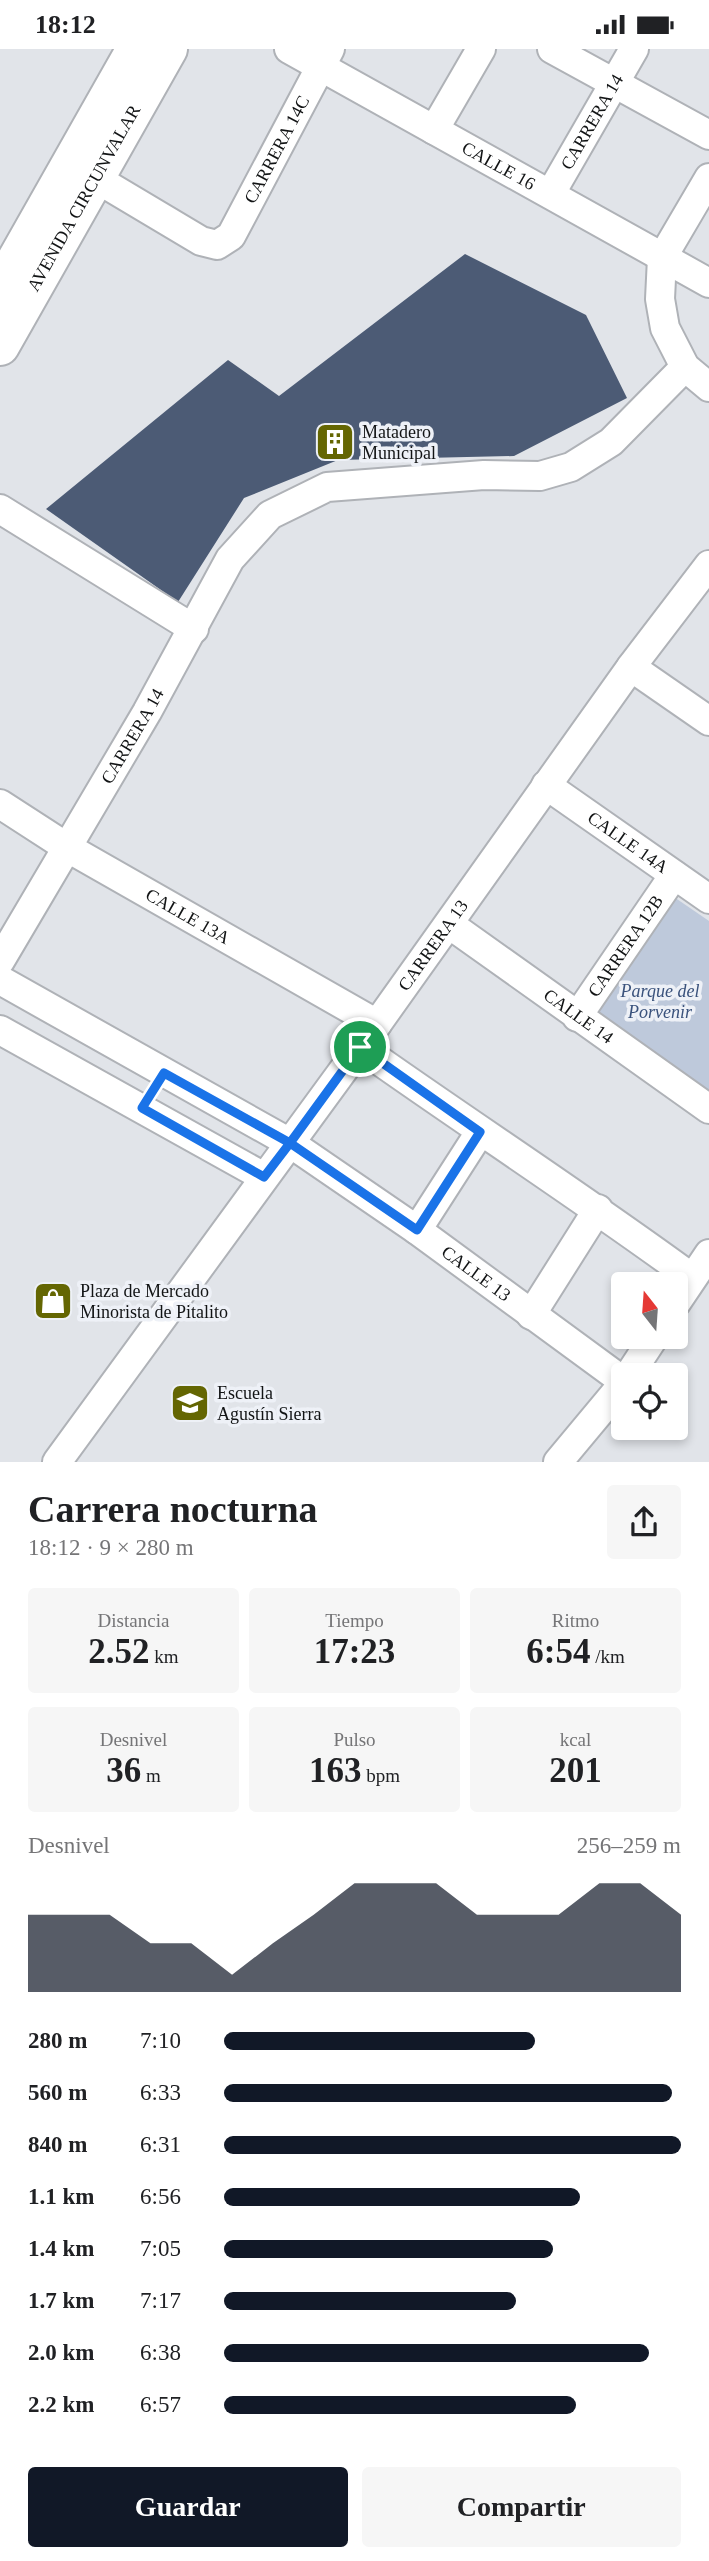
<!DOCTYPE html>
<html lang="es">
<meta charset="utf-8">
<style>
:root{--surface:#fff;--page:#f6f6f6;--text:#202124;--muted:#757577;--accent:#111827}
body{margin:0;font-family:Georgia,serif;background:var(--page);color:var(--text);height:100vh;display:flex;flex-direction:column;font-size:26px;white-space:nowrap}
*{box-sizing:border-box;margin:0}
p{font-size:23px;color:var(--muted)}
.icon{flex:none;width:38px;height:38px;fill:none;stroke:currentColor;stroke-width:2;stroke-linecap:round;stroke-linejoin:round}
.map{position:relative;height:1413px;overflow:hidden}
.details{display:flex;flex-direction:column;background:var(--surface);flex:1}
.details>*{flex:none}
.needle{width:46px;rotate:343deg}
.controls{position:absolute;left:611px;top:1223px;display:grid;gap:14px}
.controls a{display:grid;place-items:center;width:77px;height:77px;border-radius:7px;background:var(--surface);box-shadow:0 4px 10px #0003;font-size:35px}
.pin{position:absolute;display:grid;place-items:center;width:60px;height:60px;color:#fff;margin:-30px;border:4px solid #fff;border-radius:50%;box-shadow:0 2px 7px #0007}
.round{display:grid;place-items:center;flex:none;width:74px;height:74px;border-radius:7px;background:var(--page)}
.summary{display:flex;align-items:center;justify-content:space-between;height:119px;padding:0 28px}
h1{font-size:38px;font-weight:700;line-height:52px}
.metrics{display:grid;grid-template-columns:repeat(3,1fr);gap:10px;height:119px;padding:7px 28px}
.metrics div{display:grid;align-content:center;border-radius:7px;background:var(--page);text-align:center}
.metrics b{font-size:35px;font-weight:700}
.metrics small{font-size:19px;font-weight:400}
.metrics p{font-size:19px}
.chart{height:196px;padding:14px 28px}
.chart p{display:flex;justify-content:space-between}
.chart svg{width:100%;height:126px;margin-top:7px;fill:var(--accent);opacity:.7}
.action{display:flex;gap:14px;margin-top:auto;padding:14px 28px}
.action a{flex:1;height:80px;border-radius:7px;background:var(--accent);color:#fff;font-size:28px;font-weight:700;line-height:80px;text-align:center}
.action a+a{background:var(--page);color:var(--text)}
ul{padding:0 28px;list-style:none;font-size:23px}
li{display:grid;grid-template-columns:112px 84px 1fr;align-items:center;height:52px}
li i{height:18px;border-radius:9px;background:var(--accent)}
.status{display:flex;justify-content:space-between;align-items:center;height:49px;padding:0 35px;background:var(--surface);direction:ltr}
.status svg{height:19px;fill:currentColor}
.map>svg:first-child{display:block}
.green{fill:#bec9db}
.building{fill:#4c5b75}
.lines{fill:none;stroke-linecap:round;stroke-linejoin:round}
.minor-casing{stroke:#afb2b7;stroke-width:32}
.highway-casing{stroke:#afb2b7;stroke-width:42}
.minor{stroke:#fff;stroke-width:28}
.highway{stroke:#fff;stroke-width:38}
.route-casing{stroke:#fff;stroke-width:14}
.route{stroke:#1a73e8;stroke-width:9}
.labels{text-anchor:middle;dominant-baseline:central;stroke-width:7;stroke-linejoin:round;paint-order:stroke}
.street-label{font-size:18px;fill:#121415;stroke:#eef1f7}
.poi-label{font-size:18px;fill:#121415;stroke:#eef1f7;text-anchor:start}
.park-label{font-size:18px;font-style:italic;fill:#3a527c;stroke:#eef1f7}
</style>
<div class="status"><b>18:12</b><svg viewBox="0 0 49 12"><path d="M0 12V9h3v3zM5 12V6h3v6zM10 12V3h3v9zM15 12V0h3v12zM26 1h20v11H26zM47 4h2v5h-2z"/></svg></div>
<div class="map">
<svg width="709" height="1413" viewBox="0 0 709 1413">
<rect width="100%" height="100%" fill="#e1e4e9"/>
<path class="green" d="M 671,846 L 709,872 L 709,1044 L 595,965 Z"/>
<path class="building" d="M 465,205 L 586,266 L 627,349 L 514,407 L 338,411 L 244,449 L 178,553 L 46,460 L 228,311 L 279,347 Z"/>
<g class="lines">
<g class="minor-casing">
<g id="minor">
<path id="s1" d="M 289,0 L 709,234"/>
<path d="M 552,0 L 709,86"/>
<path d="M 434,81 L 481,0"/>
<path d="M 709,129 L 662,209 L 660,250 L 665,279 L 685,318 L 709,338"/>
<path id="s2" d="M 97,130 L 201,192 L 217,196 L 231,187 L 330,0"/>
<path id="s3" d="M 551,144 L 634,0"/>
<path d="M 0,460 L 194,580"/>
<path d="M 631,618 L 709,672"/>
<path id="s4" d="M 546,736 L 709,850"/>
<path id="s5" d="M 0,755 L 68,799 L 377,975"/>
<path id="s6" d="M 449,875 L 709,1060"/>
<path id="s7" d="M 0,912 L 147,663 L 230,510 L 270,466 L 327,438 L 484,426 L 540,427 L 571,418 L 611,393 L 685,318"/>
<path id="s8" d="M 0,931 L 290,1094 L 417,1181 L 623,1332"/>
<path id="s9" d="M 577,968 L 674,826"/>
<path d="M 0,981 L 264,1128"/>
<path d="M 360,998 C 470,1076 583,1149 692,1229"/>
<path d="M 417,1181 L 480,1083"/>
<path d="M 676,1254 L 709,1205"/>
<path d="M 531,1266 L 598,1160"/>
<path d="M 629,1326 L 654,1288"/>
<path id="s10" d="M 57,1413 L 377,975 L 631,618 L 709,516"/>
<path d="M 558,1413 L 623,1335"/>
</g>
</g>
<g class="highway-casing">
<g id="highway">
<path d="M 0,240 L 136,0"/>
<path id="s11" d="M 0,297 L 168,0"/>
</g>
</g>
<use href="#minor" class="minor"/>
<use href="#highway" class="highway"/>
</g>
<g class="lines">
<g class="route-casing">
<path id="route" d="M 360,998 L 290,1094 L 164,1024 L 142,1059 L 264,1128 L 290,1094 L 417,1181 L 480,1083 L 360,998"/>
</g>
<use href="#route" class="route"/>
</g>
<defs>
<g id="building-square" transform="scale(2.0125)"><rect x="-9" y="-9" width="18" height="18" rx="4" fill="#646602" stroke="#eef1f7"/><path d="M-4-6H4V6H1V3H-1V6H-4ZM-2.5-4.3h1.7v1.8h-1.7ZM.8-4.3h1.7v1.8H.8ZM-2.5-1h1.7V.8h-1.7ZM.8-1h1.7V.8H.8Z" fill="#fff"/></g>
<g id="shop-square" transform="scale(2.0125)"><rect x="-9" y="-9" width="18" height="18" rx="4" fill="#646602" stroke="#eef1f7"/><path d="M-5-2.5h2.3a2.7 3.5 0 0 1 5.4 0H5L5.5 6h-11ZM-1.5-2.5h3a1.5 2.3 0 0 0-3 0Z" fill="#fff"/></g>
<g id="school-square" transform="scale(2.0125)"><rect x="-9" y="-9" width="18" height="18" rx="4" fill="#646602" stroke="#eef1f7"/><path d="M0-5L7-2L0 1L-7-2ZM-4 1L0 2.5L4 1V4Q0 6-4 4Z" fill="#fff"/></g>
</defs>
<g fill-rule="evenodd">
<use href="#building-square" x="335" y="393"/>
<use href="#shop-square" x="53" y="1252"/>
<use href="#school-square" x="190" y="1354"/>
</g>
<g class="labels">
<g class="street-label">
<text stroke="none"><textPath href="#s3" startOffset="82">CARRERA 14</textPath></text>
<text stroke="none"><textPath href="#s2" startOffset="252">CARRERA 14C</textPath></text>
<text stroke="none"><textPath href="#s1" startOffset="240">CALLE 16</textPath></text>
<text stroke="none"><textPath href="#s11" startOffset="170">AVENIDA CIRCUNVALAR</textPath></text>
<text stroke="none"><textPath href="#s7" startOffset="261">CARRERA 14</textPath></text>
<text stroke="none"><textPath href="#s4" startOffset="100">CALLE 14A</textPath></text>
<text stroke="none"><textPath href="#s5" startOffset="219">CALLE 13A</textPath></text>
<text stroke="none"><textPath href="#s10" startOffset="639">CARRERA 13</textPath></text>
<text stroke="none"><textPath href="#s9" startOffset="86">CARRERA 12B</textPath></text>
<text stroke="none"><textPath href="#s6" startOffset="159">CALLE 14</textPath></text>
<text stroke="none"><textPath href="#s8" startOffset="560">CALLE 13</textPath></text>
</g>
<g class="poi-label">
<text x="362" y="383">Matadero<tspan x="362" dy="21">Municipal</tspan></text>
<text x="80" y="1242">Plaza de Mercado<tspan x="80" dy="21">Minorista de Pitalito</tspan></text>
<text x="217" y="1344">Escuela<tspan x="217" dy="21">Agustín Sierra</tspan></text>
</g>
<g class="park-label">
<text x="660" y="942">Parque del<tspan x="660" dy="21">Porvenir</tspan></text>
</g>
</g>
</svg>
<div class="controls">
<a><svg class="needle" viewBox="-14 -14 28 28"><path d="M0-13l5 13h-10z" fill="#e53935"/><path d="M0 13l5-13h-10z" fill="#757577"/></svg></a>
<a><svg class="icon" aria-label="locate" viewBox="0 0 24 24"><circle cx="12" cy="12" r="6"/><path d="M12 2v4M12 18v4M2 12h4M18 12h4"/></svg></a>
</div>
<div class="pin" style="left:360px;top:998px;background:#1e9e55"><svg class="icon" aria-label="arrive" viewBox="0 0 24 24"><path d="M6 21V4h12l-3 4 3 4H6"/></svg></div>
</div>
<section class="details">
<div class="summary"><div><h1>Carrera nocturna</h1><p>18:12 · 9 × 280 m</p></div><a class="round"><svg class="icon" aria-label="share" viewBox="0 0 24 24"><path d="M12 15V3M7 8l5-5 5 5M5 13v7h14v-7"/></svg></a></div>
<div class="metrics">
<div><p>Distancia</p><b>2.52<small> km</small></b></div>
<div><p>Tiempo</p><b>17:23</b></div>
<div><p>Ritmo</p><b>6:54<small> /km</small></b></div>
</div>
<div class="metrics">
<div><p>Desnivel</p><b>36<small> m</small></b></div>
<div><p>Pulso</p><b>163<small> bpm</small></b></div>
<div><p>kcal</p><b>201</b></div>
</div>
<div class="chart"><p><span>Desnivel</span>256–259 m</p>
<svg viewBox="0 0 160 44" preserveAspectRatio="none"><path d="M0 44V17L10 17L20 17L30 27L40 27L50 38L60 27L70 17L80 6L90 6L100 6L110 17L120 17L130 17L140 6L150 6L160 17V44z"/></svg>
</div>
<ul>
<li><b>280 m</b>7:10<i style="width:68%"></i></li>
<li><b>560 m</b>6:33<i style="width:98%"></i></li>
<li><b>840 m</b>6:31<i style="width:100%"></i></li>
<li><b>1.1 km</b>6:56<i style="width:78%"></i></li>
<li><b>1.4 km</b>7:05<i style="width:72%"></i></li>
<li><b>1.7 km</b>7:17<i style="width:64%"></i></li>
<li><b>2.0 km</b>6:38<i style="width:93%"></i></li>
<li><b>2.2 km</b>6:57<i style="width:77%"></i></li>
</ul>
<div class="action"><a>Guardar</a><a>Compartir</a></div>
</section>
